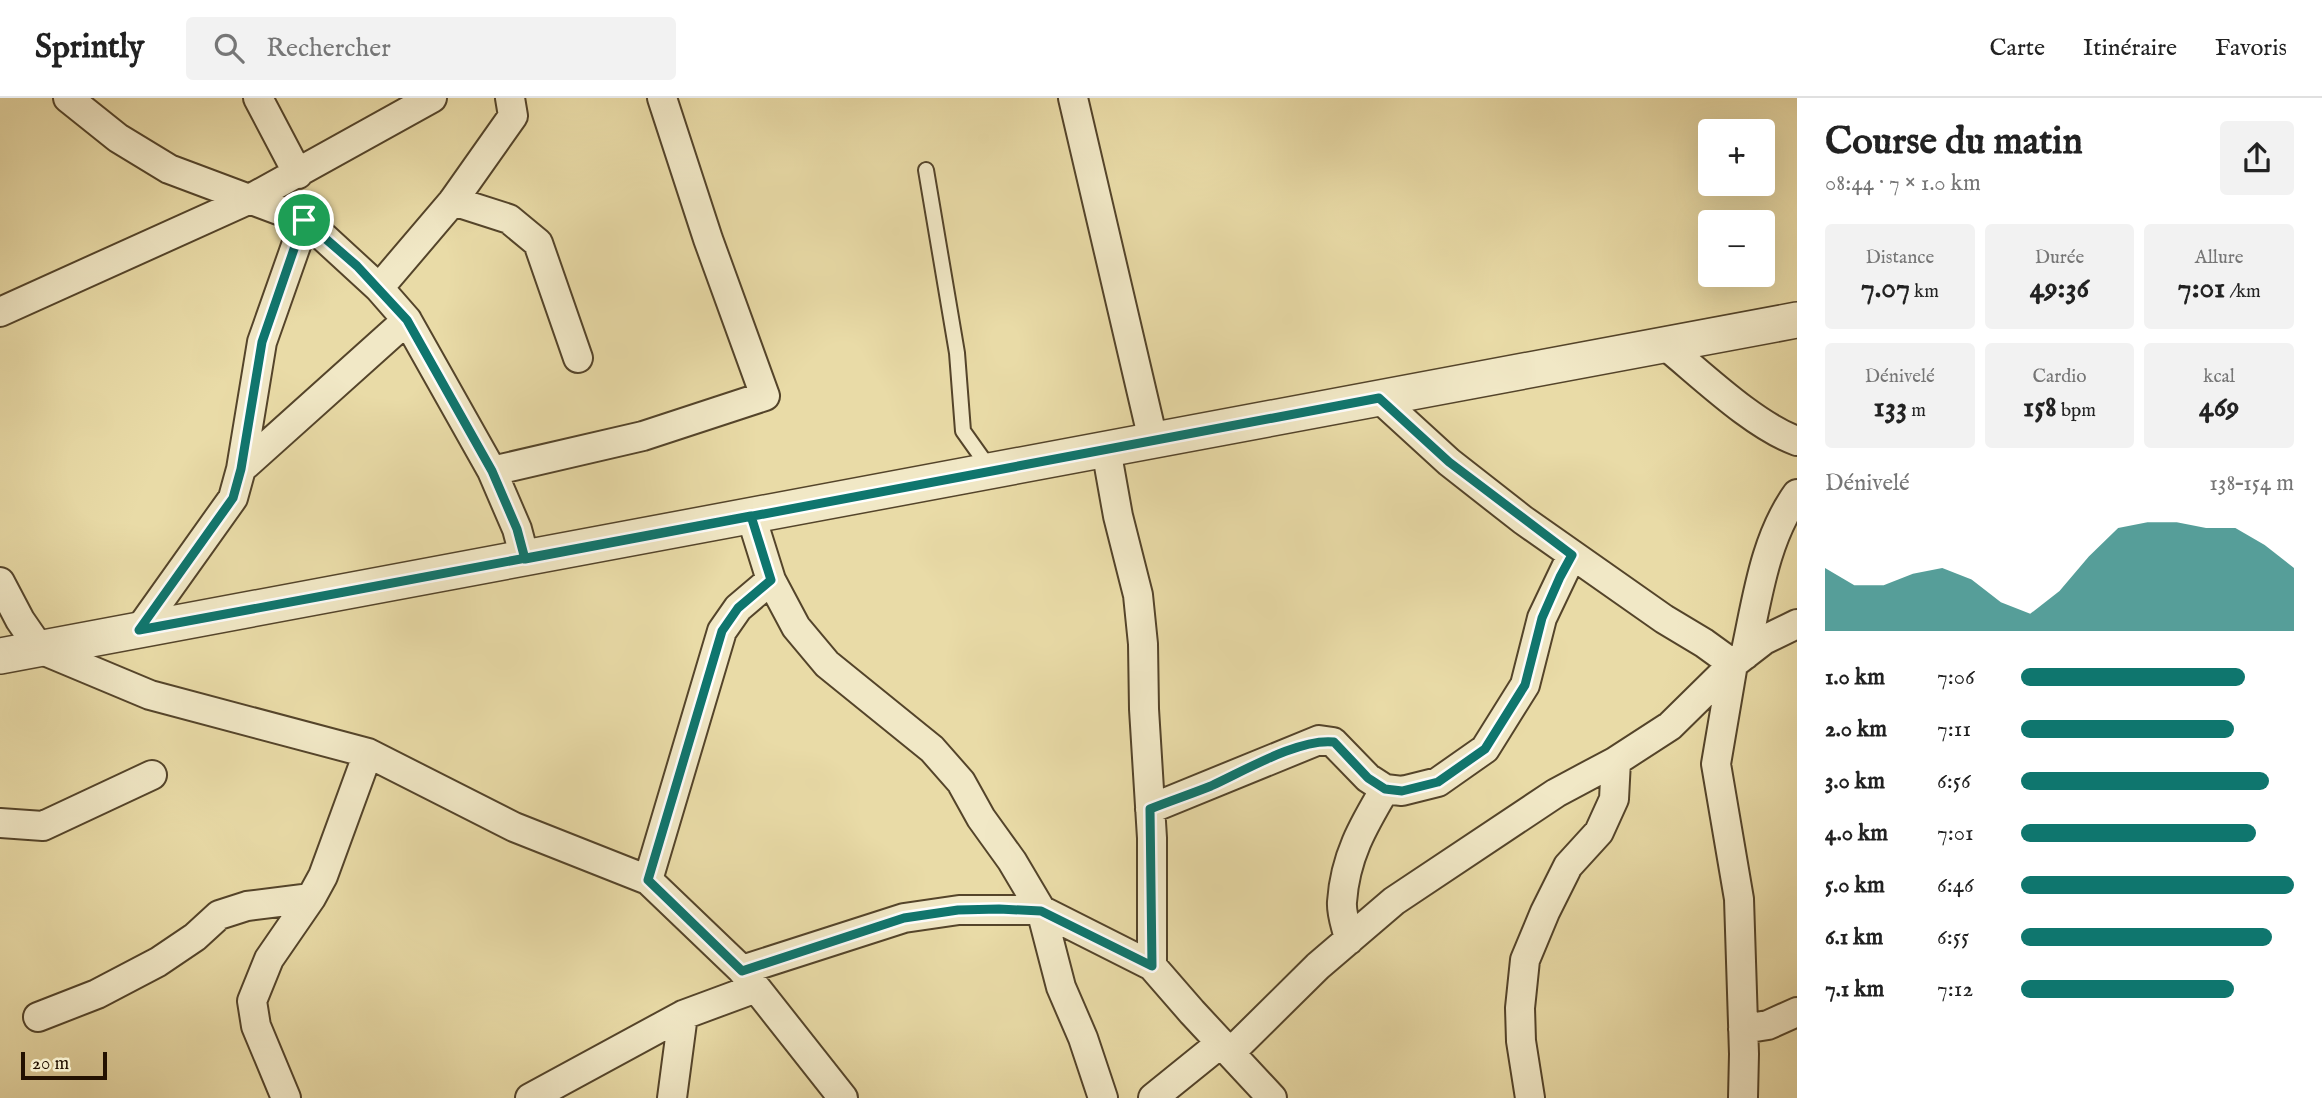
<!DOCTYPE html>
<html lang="fr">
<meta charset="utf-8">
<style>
:root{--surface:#fff;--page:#f2f2f2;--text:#222;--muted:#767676;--line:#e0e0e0;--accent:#0f766e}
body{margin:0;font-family:"IM FELL English",serif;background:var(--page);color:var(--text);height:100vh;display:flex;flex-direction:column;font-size:26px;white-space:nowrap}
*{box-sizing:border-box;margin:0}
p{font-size:23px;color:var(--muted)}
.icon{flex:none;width:38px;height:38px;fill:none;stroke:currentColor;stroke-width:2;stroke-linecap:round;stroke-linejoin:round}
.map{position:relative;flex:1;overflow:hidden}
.side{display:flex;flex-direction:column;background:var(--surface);width:525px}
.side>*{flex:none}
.controls{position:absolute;left:1698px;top:21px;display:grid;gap:14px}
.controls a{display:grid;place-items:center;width:77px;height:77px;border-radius:7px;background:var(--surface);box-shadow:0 7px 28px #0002;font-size:35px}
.scale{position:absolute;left:21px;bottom:18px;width:86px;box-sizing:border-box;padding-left:7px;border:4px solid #231101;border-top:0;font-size:19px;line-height:24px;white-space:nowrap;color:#231101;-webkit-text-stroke:5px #f1e8c6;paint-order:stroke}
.pin{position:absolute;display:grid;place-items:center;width:60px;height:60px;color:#fff;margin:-30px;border:4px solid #fff;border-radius:50%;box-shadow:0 2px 7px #0007}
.round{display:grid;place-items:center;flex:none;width:74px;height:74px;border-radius:7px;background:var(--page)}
.head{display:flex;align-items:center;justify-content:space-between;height:119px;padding:0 28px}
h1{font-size:38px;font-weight:700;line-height:52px}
.figures{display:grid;grid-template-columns:repeat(3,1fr);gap:10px;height:119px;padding:7px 28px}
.figures div{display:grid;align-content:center;border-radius:7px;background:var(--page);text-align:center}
.figures b{font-size:30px;font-weight:700}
.figures small{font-size:19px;font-weight:400}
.figures p{font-size:19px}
.chart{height:196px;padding:14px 28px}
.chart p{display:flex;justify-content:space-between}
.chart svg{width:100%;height:126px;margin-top:7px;fill:var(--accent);opacity:.7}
ul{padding:0 28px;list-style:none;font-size:23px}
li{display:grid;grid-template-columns:112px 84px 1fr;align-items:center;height:52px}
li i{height:18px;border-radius:9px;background:var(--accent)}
header{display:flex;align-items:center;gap:42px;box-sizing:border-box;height:98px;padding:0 35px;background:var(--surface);border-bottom:2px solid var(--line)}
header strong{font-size:33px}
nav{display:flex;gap:38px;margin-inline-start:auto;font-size:24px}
.search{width:490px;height:63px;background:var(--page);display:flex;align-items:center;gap:18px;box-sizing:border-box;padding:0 24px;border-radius:7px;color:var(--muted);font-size:26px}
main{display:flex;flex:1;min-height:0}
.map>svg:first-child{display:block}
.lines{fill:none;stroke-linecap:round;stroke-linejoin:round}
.service-casing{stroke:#54442a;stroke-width:18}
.minor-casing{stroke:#54442a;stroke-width:32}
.tertiary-casing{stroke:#54442a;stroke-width:38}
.service{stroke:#f1e8c6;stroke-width:14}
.minor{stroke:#f1e8c6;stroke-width:28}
.tertiary{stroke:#f1e8c6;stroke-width:35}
.route-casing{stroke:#fff;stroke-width:14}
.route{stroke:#0f766e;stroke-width:9}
</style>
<header>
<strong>Sprintly</strong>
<div class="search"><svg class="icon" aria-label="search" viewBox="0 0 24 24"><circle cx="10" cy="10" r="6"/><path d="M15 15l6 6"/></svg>Rechercher</div>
<nav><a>Carte</a><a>Itinéraire</a><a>Favoris</a></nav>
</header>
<main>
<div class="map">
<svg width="1797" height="1000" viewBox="0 0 1797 1000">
<rect width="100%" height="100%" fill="#e9dba7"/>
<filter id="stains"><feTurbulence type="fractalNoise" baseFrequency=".00286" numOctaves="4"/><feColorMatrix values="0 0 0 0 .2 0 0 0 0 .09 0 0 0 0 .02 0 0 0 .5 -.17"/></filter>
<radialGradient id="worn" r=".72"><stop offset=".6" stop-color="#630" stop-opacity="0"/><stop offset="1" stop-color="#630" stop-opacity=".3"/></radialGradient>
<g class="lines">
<g class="service-casing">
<path id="service" d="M 926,72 L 957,255 L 963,333 L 990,371"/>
</g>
<g class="minor-casing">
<path id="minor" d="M 68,0 L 118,40 L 169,71 L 305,122 L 379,190 L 407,222 L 492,373 L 517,431 L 525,461
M 258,0 L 298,76
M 1073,0 L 1153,342
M 453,103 L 509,121 L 538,145 L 578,260
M 379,190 L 453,103 L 513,18 L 510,0
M 0,214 L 248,102 L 432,0
M 1665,247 C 1702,277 1753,327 1797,343
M 1379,300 L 1449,364 L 1523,422 L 1664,521 L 1704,545 L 1733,566 L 1716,666 L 1739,801 L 1744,956 L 1743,1000
M 1106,351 L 1118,418 L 1138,497 L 1143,546 L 1144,611 L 1152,740 L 1152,868
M 241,371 L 407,222
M 492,373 L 643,338 L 765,298 L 708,141 L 662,0
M 751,418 L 771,482 L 796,529 L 827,566 L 932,651 L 961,684 L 981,720 L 1012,763 L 1041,812 L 1152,868 L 1192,914 L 1272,1000
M 0,484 L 20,522 L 40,551 L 150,597 L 368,655 L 514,729 L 648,782 L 742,872 L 843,1000
M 139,532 L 233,400 L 241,371 L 262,244 L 305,122
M 1745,557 C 1757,503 1764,442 1797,396
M 1150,711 L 1319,642 L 1333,644 L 1368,680 L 1385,691 L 1402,693 L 1438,684 L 1485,651 L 1525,587 L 1542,520 L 1572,457
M 0,725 L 43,728 L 152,677
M 648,782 L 722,533 L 738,510 L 771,482
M 1349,842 C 1347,830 1341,816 1342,804 C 1345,759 1363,728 1385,691
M 742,872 L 904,820 L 959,812 L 1041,812 L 1061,889 L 1083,940 L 1103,1000
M 38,919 L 97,896 L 158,864 L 195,839 L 219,817 L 247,808 L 311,800
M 1743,931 L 1768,927 L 1797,914
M 1231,954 L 1318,868 L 1394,803 L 1556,695 L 1616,663
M 286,1000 L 256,928 L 252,903 L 269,861 L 311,800 L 323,778 L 368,655
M 530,1000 L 683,917 L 756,890
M 672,1000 L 683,917
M 1153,1000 L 1221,945
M 1530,1000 L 1521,943 L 1520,910 L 1525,862 L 1545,814 L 1568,768 L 1599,734 L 1614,701 L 1616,663 L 1670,628 L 1733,566 L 1764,542 L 1797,526"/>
</g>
<g class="tertiary-casing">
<path id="tertiary" d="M 0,558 L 1797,222"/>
</g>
<use href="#service" class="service"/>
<use href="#minor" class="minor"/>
<use href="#tertiary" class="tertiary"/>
</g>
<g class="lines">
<g class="route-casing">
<path id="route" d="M 304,122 L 262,244 L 241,371 L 233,400 L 139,532 C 343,494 547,457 751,418 L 771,482 L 738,510 L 722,533 L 648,782 L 742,873 L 904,820 L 958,812 L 999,811 L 1041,813 L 1152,868 L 1150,711 C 1170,703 1191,696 1211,688 C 1244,673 1299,640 1334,644 L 1368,680 L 1385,691 L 1402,693 L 1438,684 L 1485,651 L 1525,587 L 1542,520 L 1560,479 L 1572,457 L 1449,364 L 1379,300 L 525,461 L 517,431 L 492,373 L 407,222 L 357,168 L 304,122"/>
</g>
<use href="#route" class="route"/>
</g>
<rect width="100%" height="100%" filter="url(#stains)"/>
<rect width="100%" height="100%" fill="url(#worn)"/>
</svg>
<div class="controls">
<a>+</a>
<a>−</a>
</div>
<div class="scale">20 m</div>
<div class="pin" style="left:304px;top:122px;background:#1e9e55"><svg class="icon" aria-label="arrive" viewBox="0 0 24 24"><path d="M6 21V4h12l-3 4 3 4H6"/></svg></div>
</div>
<section class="side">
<div class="head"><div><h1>Course du matin</h1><p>08:44 · 7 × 1.0 km</p></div><a class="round"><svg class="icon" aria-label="share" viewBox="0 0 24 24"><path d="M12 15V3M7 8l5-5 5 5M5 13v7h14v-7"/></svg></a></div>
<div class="figures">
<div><p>Distance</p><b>7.07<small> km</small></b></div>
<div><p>Durée</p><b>49:36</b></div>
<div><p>Allure</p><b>7:01<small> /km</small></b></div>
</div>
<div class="figures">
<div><p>Dénivelé</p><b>133<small> m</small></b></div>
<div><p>Cardio</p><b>158<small> bpm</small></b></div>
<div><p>kcal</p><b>469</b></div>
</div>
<div class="chart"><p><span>Dénivelé</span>138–154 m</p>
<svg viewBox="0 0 160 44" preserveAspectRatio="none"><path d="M0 44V22L10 28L20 28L30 24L40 22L50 26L60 34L70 38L80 30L90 18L100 8L110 6L120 6L130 8L140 8L150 14L160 22V44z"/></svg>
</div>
<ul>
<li><b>1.0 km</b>7:06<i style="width:82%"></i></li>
<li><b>2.0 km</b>7:11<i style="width:78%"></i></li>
<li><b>3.0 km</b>6:56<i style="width:91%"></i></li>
<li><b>4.0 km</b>7:01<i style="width:86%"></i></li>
<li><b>5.0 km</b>6:46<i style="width:100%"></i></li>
<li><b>6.1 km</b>6:55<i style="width:92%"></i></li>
<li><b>7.1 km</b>7:12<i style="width:78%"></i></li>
</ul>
</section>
</main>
